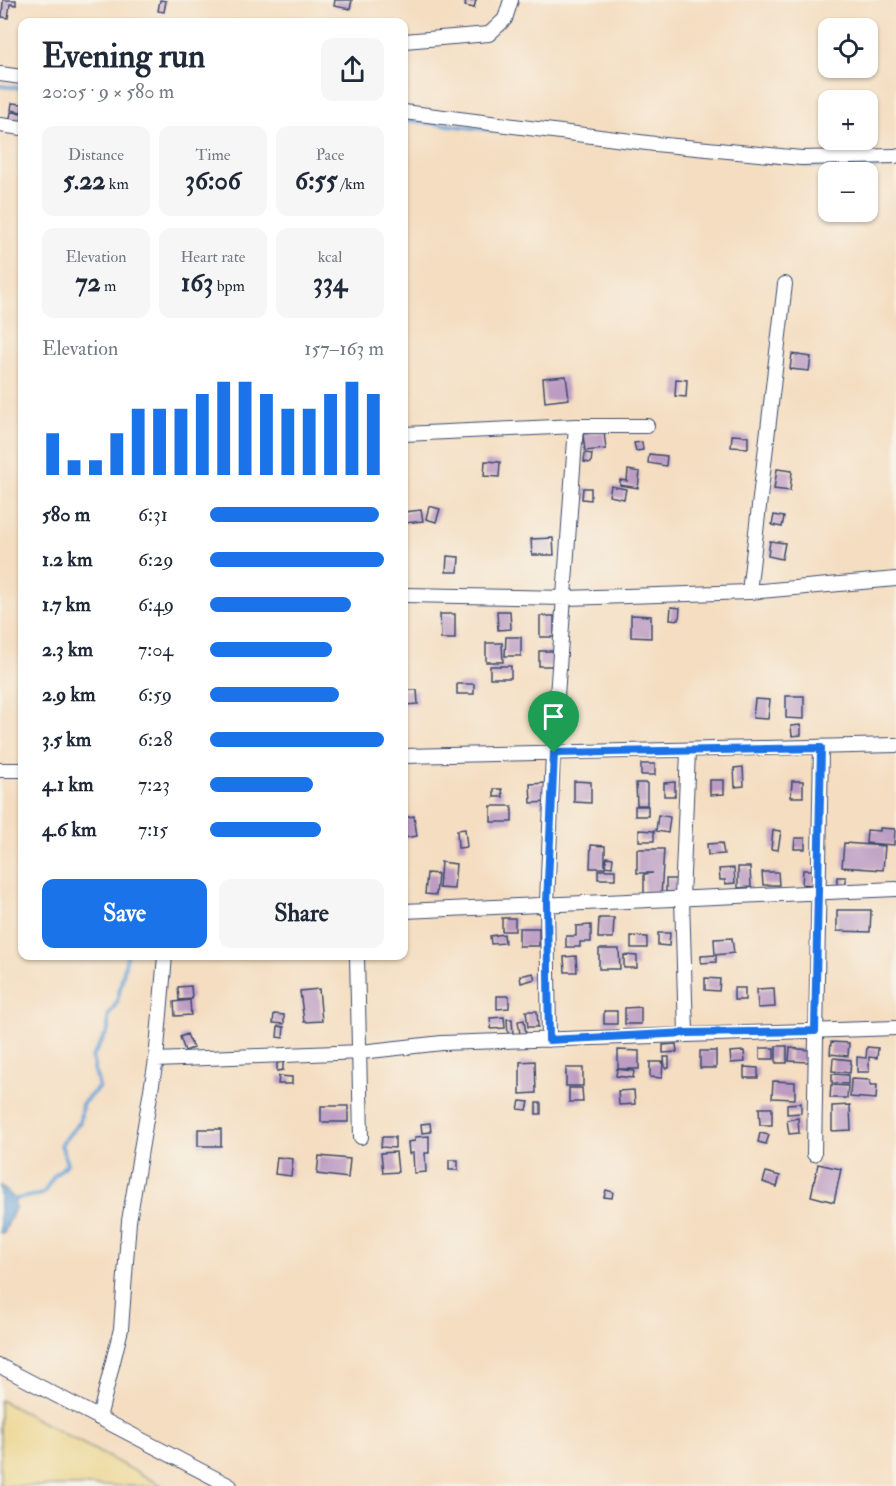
<!DOCTYPE html>
<meta charset="utf-8">
<style>
:root{--surface:#fff;--page:#f6f6f7;--text:#1f2937;--muted:#747a83;--accent:#1a73e8}
body{margin:0;font-family:"IM FELL Double Pica",serif;background:var(--page);color:var(--text);height:100vh;display:flex;flex-direction:column;font-size:22px;white-space:nowrap}
*{box-sizing:border-box;margin:0}
p{font-size:20px;color:var(--muted)}
.icon{flex:none;width:33px;height:33px;fill:none;stroke:currentColor;stroke-width:2;stroke-linecap:round;stroke-linejoin:round}
.map{position:relative;flex:1;overflow:hidden}
.details{position:absolute;left:18px;top:18px;width:390px;height:942px;display:flex;flex-direction:column;background:var(--surface);border-radius:12px;box-shadow:0 2px 4px #0004}
.details>*{flex:none}
.controls{position:absolute;left:818px;top:18px;display:grid;gap:12px}
.controls a{display:grid;place-items:center;width:60px;height:60px;border-radius:12px;background:var(--surface);box-shadow:0 2px 4px #0004;font-size:30px}
.pin{position:absolute;display:grid;place-items:center;width:51px;height:51px;color:#fff;margin:-62px -26px;border-radius:50% 50% 50% 0;rotate:-45deg;box-shadow:0 0 6px #0007}
.pin .icon{rotate:45deg}
.round{display:grid;place-items:center;flex:none;width:63px;height:63px;border-radius:12px;background:var(--page)}
.overview{display:flex;align-items:center;justify-content:space-between;height:102px;padding:0 24px}
h1{font-size:33px;font-weight:800;line-height:45px}
.figures{display:grid;grid-template-columns:repeat(3,1fr);gap:9px;height:102px;padding:6px 24px}
.figures div{display:grid;align-content:center;border-radius:12px;background:var(--page);text-align:center}
.figures b{font-size:26px;font-weight:800}
.figures small{font-size:16px;font-weight:400}
.figures p{font-size:16px}
.chart{height:168px;padding:12px 24px}
.chart p{display:flex;justify-content:space-between}
.chart svg{width:100%;height:108px;margin-top:6px;stroke:var(--accent);stroke-width:6}
.primary-button{display:flex;gap:12px;margin-top:auto;padding:12px 24px}
.primary-button a{flex:1;height:69px;border-radius:12px;background:var(--accent);color:#fff;font-size:24px;font-weight:800;line-height:69px;text-align:center}
.primary-button a+a{background:var(--page);color:var(--text)}
ul{padding:0 24px;list-style:none;font-size:20px}
li{display:grid;grid-template-columns:96px 72px 1fr;align-items:center;height:45px}
li i{height:15px;border-radius:8px;background:var(--accent)}
.map>svg:first-child{display:block}
.sand{fill:#eeda9e;stroke:#84847e;stroke-width:1.5}
.water{fill:#65a1d6;stroke:#40689a;stroke-width:1.5}
.lines{fill:none;stroke-linecap:round;stroke-linejoin:round}
.stream{stroke:#65a1d6;stroke-width:4}
.building{fill:#bc9cc3}
.minor-casing{stroke:#3c496d;stroke-width:16}
.minor{stroke:#fff;stroke-width:14}
.route-casing{stroke:#fff;stroke-width:12}
.route{stroke:#1a73e8;stroke-width:8}
</style>
<div class="map">
<svg width="896" height="1486" viewBox="0 0 896 1486">
<rect width="100%" height="100%" fill="#f7f3e8"/>
<filter id="ink" filterUnits="userSpaceOnUse"><feTurbulence type="fractalNoise" baseFrequency=".0167" numOctaves="2"/><feDisplacementMap in="SourceGraphic" scale="12" xChannelSelector="R" yChannelSelector="G"/><feConvolveMatrix kernelMatrix="1 2 1 2 8 2 1 2 1" color-interpolation-filters="sRGB"/></filter>
<filter id="wash" filterUnits="userSpaceOnUse"><feTurbulence type="fractalNoise" baseFrequency=".008" numOctaves="4" result="noise"/><feDisplacementMap in="SourceGraphic" scale="24" xChannelSelector="R" yChannelSelector="G"/><feGaussianBlur stdDeviation="1.35" result="paint"/><feColorMatrix in="noise" values="0 0 0 0 0 0 0 0 0 0 0 0 0 0 0 0 0 1.4 0 .05"/><feComposite in="paint" operator="in"/></filter>
<g filter="url(#wash)">
<rect width="100%" height="100%" fill="#f4ddc0"/>
<path class="sand" d="M 0,1400 L 163,1486 L 0,1486 Z"/>
<path class="water" d="M 0,1185 L 15,1199 L 15,1208 L 4,1233 L 0,1233 Z"/>
<g class="lines">
<path class="stream" d="M 0,86 L 22,88
M 404,120 L 492,130
M 801,164 L 845,169 L 896,166
M 15,1199 L 43,1194 L 54,1176 L 67,1164 L 61,1144 L 80,1122 L 82,1104 L 99,1087 L 92,1058 L 108,1030 L 108,1016 L 117,1002 L 127,956"/>
</g>
<g id="blocks">
<path class="building" d="M 3,0 L 16,0 L 16,5 L 10,4 L 8,18 L 2,17 Z
M 160,0 L 166,1 L 164,12 L 158,11 Z
M 335,0 L 352,0 L 350,9 L 334,6 Z
M 466,0 L 476,0 L 474,8 L 465,6 Z
M 12,103 L 22,104 L 22,112 L 11,110 Z
M 11,112 L 22,113 L 22,121 L 10,119 Z
M 792,354 L 811,357 L 809,371 L 790,369 Z
M 566,376 L 569,399 L 545,402 L 543,378 Z
M 676,379 L 687,380 L 686,397 L 675,396 Z
M 604,432 L 606,449 L 585,451 L 583,434 Z
M 732,435 L 748,436 L 748,448 L 731,447 Z
M 642,442 L 643,450 L 636,451 L 634,443 Z
M 585,453 L 592,454 L 591,463 L 584,462 Z
M 649,454 L 667,456 L 666,466 L 648,463 Z
M 485,461 L 500,462 L 499,477 L 484,476 Z
M 777,469 L 792,471 L 790,491 L 774,489 Z
M 628,470 L 640,472 L 638,488 L 620,485 L 620,480 L 627,481 Z
M 611,486 L 626,489 L 624,499 L 609,496 Z
M 583,488 L 591,488 L 591,500 L 582,499 Z
M 429,506 L 440,509 L 436,522 L 426,519 Z
M 421,510 L 423,521 L 405,523 L 404,512 Z
M 774,515 L 784,517 L 782,527 L 772,525 Z
M 553,538 L 554,555 L 532,555 L 531,539 Z
M 770,541 L 785,543 L 782,559 L 768,556 Z
M 447,556 L 459,557 L 458,572 L 446,572 Z
M 671,607 L 680,608 L 679,620 L 670,619 Z
M 497,611 L 510,611 L 511,629 L 498,630 Z
M 440,614 L 455,614 L 455,639 L 441,639 Z
M 631,615 L 651,616 L 651,638 L 631,637 Z
M 540,616 L 554,616 L 554,637 L 540,637 Z
M 506,637 L 521,637 L 521,656 L 505,656 Z
M 486,643 L 502,643 L 503,662 L 486,662 Z
M 539,651 L 556,651 L 555,666 L 539,666 Z
M 490,666 L 511,666 L 511,678 L 490,678 Z
M 457,684 L 474,684 L 474,694 L 457,694 Z
M 404,690 L 417,690 L 418,704 L 404,705 Z
M 786,696 L 804,696 L 804,719 L 786,718 Z
M 755,699 L 770,700 L 768,719 L 753,718 Z
M 801,725 L 801,735 L 792,736 L 791,726 Z
M 641,764 L 655,764 L 655,775 L 641,775 Z
M 743,767 L 744,786 L 735,787 L 734,768 Z
M 710,780 L 724,780 L 724,794 L 710,795 Z
M 574,781 L 591,782 L 591,803 L 574,802 Z
M 792,781 L 803,781 L 803,797 L 791,797 Z
M 675,782 L 675,796 L 664,796 L 664,783 Z
M 547,783 L 548,802 L 531,803 L 530,784 Z
M 636,783 L 647,783 L 647,805 L 637,805 Z
M 494,789 L 502,789 L 503,797 L 494,797 Z
M 491,806 L 512,806 L 512,822 L 491,822 Z
M 635,806 L 648,806 L 648,816 L 635,816 Z
M 658,815 L 670,817 L 668,833 L 656,831 Z
M 414,816 L 417,836 L 404,838 L 404,818 Z
M 880,828 L 895,829 L 894,845 L 866,843 L 867,830 L 880,831 Z
M 465,829 L 467,847 L 458,848 L 457,830 Z
M 639,830 L 654,831 L 654,841 L 639,841 Z
M 773,830 L 781,831 L 778,850 L 771,849 Z
M 795,838 L 805,838 L 805,849 L 794,849 Z
M 722,843 L 724,854 L 708,855 L 707,844 Z
M 844,843 L 885,846 L 883,870 L 842,867 Z
M 591,845 L 605,846 L 605,868 L 590,868 Z
M 637,849 L 664,849 L 661,896 L 644,896 L 644,874 L 653,873 L 637,873 Z
M 607,857 L 613,858 L 612,867 L 605,866 Z
M 441,862 L 456,864 L 454,889 L 439,888 Z
M 738,867 L 750,867 L 751,887 L 738,888 Z
M 734,868 L 735,883 L 725,884 L 725,880 L 720,880 L 719,869 Z
M 598,870 L 615,870 L 615,879 L 598,879 Z
M 803,870 L 814,870 L 813,885 L 802,884 Z
M 762,872 L 778,872 L 779,885 L 763,885 Z
M 427,873 L 438,874 L 436,895 L 425,894 Z
M 837,877 L 846,877 L 846,889 L 837,889 Z
M 666,879 L 681,879 L 682,891 L 666,892 Z
M 837,910 L 871,910 L 870,932 L 837,931 Z
M 502,918 L 515,918 L 515,931 L 502,931 Z
M 599,918 L 614,918 L 613,938 L 598,938 Z
M 591,925 L 591,942 L 580,942 L 580,947 L 566,947 L 566,936 L 576,936 L 576,926 Z
M 519,928 L 539,928 L 539,946 L 519,946 Z
M 658,933 L 670,933 L 669,946 L 658,945 Z
M 504,934 L 505,943 L 491,944 L 490,936 Z
M 631,936 L 647,937 L 647,948 L 631,948 Z
M 732,938 L 734,953 L 715,955 L 714,939 Z
M 599,949 L 619,949 L 620,969 L 599,969 Z
M 624,955 L 637,956 L 637,968 L 624,968 Z
M 716,955 L 716,962 L 701,963 L 701,956 Z
M 576,956 L 577,972 L 565,972 L 564,957 Z
M 533,973 L 535,979 L 521,983 L 520,976 Z
M 705,978 L 720,979 L 719,991 L 705,990 Z
M 191,986 L 192,999 L 179,1000 L 178,987 Z
M 734,988 L 745,988 L 745,1000 L 734,1000 Z
M 774,988 L 775,1007 L 758,1008 L 757,989 Z
M 319,989 L 322,1021 L 304,1022 L 300,991 Z
M 497,996 L 509,996 L 509,1008 L 497,1009 Z
M 190,1000 L 191,1015 L 175,1016 L 174,1002 Z
M 641,1007 L 641,1024 L 625,1024 L 625,1008 Z
M 526,1011 L 537,1011 L 538,1027 L 528,1027 Z
M 604,1011 L 617,1011 L 617,1024 L 604,1024 Z
M 274,1014 L 284,1015 L 284,1024 L 273,1023 Z
M 504,1017 L 505,1028 L 491,1029 L 490,1018 Z
M 507,1019 L 512,1019 L 513,1035 L 508,1036 Z
M 524,1020 L 526,1034 L 520,1034 L 518,1021 Z
M 278,1026 L 284,1027 L 283,1038 L 277,1037 Z
M 187,1034 L 193,1048 L 185,1051 L 180,1037 Z
M 831,1042 L 849,1043 L 848,1056 L 830,1054 Z
M 676,1044 L 677,1052 L 663,1053 L 663,1045 Z
M 776,1046 L 787,1046 L 787,1063 L 776,1063 Z
M 867,1047 L 878,1048 L 877,1058 L 869,1057 L 869,1072 L 857,1072 L 857,1057 L 866,1058 Z
M 760,1048 L 774,1048 L 774,1059 L 760,1059 Z
M 790,1048 L 810,1050 L 809,1062 L 789,1061 Z
M 618,1050 L 639,1051 L 639,1069 L 618,1069 Z
M 700,1051 L 716,1051 L 716,1068 L 700,1068 Z
M 744,1051 L 745,1062 L 731,1063 L 730,1052 Z
M 664,1057 L 669,1057 L 669,1068 L 665,1068 Z
M 833,1058 L 851,1060 L 850,1073 L 832,1071 Z
M 535,1061 L 536,1093 L 520,1094 L 520,1062 Z
M 283,1062 L 283,1070 L 277,1071 L 277,1063 Z
M 650,1062 L 663,1062 L 662,1078 L 650,1077 Z
M 744,1067 L 758,1068 L 758,1078 L 744,1078 Z
M 566,1068 L 583,1068 L 583,1086 L 566,1086 Z
M 617,1069 L 634,1071 L 633,1078 L 616,1076 Z
M 832,1074 L 848,1075 L 848,1084 L 832,1083 Z
M 279,1076 L 292,1077 L 292,1084 L 278,1084 Z
M 851,1079 L 870,1080 L 870,1085 L 877,1085 L 876,1099 L 850,1097 Z
M 773,1081 L 795,1082 L 795,1099 L 772,1098 Z
M 831,1085 L 848,1086 L 847,1098 L 830,1098 Z
M 569,1088 L 582,1088 L 583,1102 L 569,1102 Z
M 634,1090 L 635,1104 L 619,1105 L 618,1091 Z
M 520,1101 L 529,1102 L 527,1110 L 518,1109 Z
M 536,1103 L 541,1103 L 541,1114 L 536,1114 Z
M 801,1103 L 801,1113 L 787,1114 L 787,1104 Z
M 850,1105 L 851,1130 L 832,1131 L 832,1106 Z
M 321,1106 L 348,1106 L 348,1122 L 321,1122 Z
M 759,1108 L 772,1108 L 772,1125 L 760,1125 Z
M 798,1118 L 799,1133 L 789,1134 L 787,1120 Z
M 430,1123 L 431,1132 L 422,1133 L 421,1124 Z
M 198,1129 L 221,1129 L 221,1146 L 198,1146 Z
M 760,1133 L 769,1135 L 766,1144 L 758,1142 Z
M 429,1136 L 429,1153 L 425,1153 L 426,1172 L 414,1173 L 413,1153 L 409,1154 L 408,1142 L 415,1141 L 415,1137 Z
M 382,1137 L 395,1137 L 395,1148 L 381,1147 Z
M 396,1152 L 398,1172 L 383,1173 L 381,1153 Z
M 319,1156 L 350,1159 L 348,1178 L 317,1174 Z
M 277,1157 L 293,1159 L 291,1176 L 275,1174 Z
M 449,1160 L 458,1160 L 458,1170 L 449,1170 Z
M 818,1164 L 841,1169 L 834,1202 L 811,1196 Z
M 766,1172 L 780,1176 L 777,1187 L 763,1182 Z
M 606,1190 L 613,1192 L 612,1198 L 604,1197 Z"/>
</g>
</g>
<g filter="url(#ink)">
<use href="#blocks" fill-opacity="0" stroke="#3c496d" stroke-width="1.5"/>
<g class="lines">
<g class="minor-casing">
<path id="minor" d="M 404,41 L 489,34 L 505,19 L 511,0
M 0,74 L 22,77
M 404,112 L 655,144 L 801,158 L 896,156
M 0,125 L 22,128
M 576,426 L 647,426
M 404,434 L 576,426 L 553,753 L 547,903 L 549,1040
M 749,592 L 785,284
M 404,595 L 566,598 L 749,592 L 896,579
M 404,756 L 896,745
M 0,770 L 22,770
M 404,911 L 896,889
M 357,956 L 361,1137
M 686,1033 L 682,898 L 688,751
M 156,1060 L 361,1052 L 442,1043 L 896,1028
M 814,1154 L 821,748
M 0,1366 L 230,1486
M 99,1418 L 121,1329 L 129,1221 L 156,1060 L 165,956"/>
</g>
<use href="#minor" class="minor"/>
</g>
</g>
<g class="lines" filter="url(#ink)">
<g class="route-casing">
<path id="route" d="M 821,748 L 815,1031 L 686,1033 L 549,1040 L 547,903 L 554,753 Z"/>
</g>
<use href="#route" class="route"/>
</g>
</svg>
<div class="controls">
<a><svg class="icon" aria-label="locate" viewBox="0 0 24 24"><circle cx="12" cy="12" r="6"/><path d="M12 2v4M12 18v4M2 12h4M18 12h4"/></svg></a>
<a>+</a>
<a>−</a>
</div>
<div class="pin" style="left:554px;top:753px;background:#1e9e55"><svg class="icon" aria-label="arrive" viewBox="0 0 24 24"><path d="M6 21V4h12l-3 4 3 4H6"/></svg></div>
<section class="details">
<div class="overview"><div><h1>Evening run</h1><p>20:05 · 9 × 580 m</p></div><a class="round"><svg class="icon" aria-label="share" viewBox="0 0 24 24"><path d="M12 15V3M7 8l5-5 5 5M5 13v7h14v-7"/></svg></a></div>
<div class="figures">
<div><p>Distance</p><b>5.22<small> km</small></b></div>
<div><p>Time</p><b>36:06</b></div>
<div><p>Pace</p><b>6:55<small> /km</small></b></div>
</div>
<div class="figures">
<div><p>Elevation</p><b>72<small> m</small></b></div>
<div><p>Heart rate</p><b>163<small> bpm</small></b></div>
<div><p>kcal</p><b>334</b></div>
</div>
<div class="chart"><p><span>Elevation</span>157–163 m</p>
<svg viewBox="0 0 160 44" preserveAspectRatio="none"><path d="M5 44V27M15 44V38M25 44V38M35 44V27M45 44V17M55 44V17M65 44V17M75 44V11M85 44V6M95 44V6M105 44V11M115 44V17M125 44V17M135 44V11M145 44V6M155 44V11"/></svg>
</div>
<ul>
<li><b>580 m</b>6:31<i style="width:97%"></i></li>
<li><b>1.2 km</b>6:29<i style="width:100%"></i></li>
<li><b>1.7 km</b>6:49<i style="width:81%"></i></li>
<li><b>2.3 km</b>7:04<i style="width:70%"></i></li>
<li><b>2.9 km</b>6:59<i style="width:74%"></i></li>
<li><b>3.5 km</b>6:28<i style="width:100%"></i></li>
<li><b>4.1 km</b>7:23<i style="width:59%"></i></li>
<li><b>4.6 km</b>7:15<i style="width:64%"></i></li>
</ul>
<div class="primary-button"><a>Save</a><a>Share</a></div>
</section>
</div>
